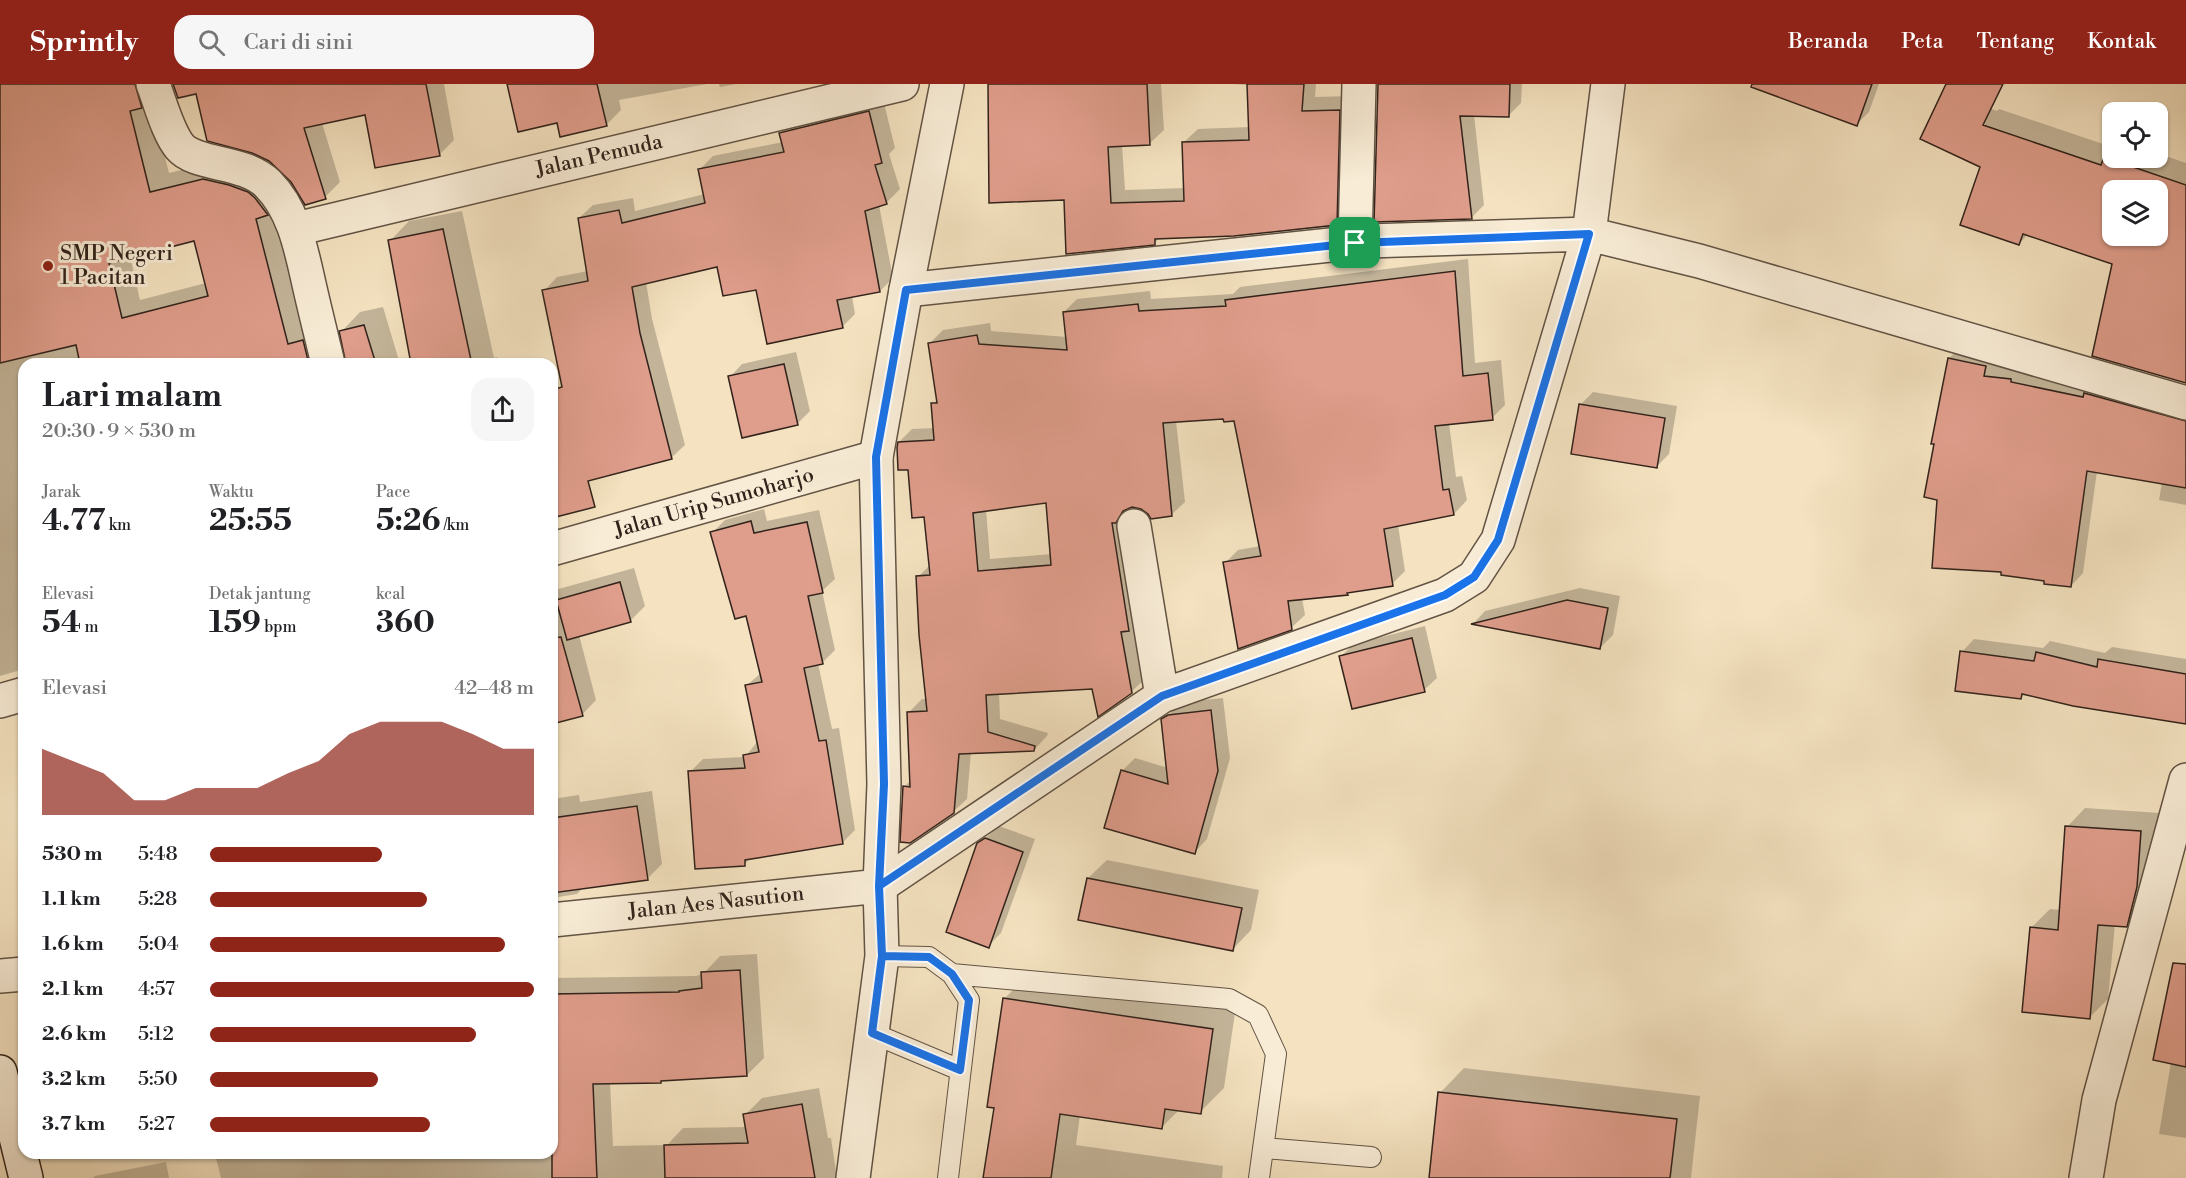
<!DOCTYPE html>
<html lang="id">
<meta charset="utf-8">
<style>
:root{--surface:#fff;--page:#f6f6f6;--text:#202124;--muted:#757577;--accent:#8f2418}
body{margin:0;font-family:"Libre Bodoni",serif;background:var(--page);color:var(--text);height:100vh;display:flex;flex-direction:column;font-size:22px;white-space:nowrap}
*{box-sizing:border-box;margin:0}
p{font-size:20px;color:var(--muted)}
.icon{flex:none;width:33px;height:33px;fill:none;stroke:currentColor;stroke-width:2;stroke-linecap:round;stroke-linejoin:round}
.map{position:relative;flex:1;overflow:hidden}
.drawer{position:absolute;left:18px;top:274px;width:540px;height:801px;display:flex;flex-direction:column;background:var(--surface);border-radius:18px;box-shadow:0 2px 4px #0004}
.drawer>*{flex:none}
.tools{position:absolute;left:2102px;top:18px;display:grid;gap:12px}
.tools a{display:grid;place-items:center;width:66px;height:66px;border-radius:12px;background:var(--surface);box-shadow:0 2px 4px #0004;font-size:30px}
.pin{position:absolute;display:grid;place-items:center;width:51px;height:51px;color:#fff;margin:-26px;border-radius:12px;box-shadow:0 3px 9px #0006}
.round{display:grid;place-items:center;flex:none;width:63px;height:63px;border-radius:18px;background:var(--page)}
.head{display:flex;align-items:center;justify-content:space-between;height:102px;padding:0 24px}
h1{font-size:33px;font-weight:700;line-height:45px}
.stats{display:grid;grid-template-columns:repeat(3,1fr);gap:9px;height:102px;padding:6px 24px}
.stats div{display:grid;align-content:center}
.stats b{font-size:30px;font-weight:700}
.stats small{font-size:16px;font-weight:400}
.stats p{font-size:16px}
.chart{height:168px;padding:12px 24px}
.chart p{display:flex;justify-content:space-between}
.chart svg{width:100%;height:108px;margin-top:6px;fill:var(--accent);opacity:.7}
ul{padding:0 24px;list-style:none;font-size:20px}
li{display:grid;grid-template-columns:96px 72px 1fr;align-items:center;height:45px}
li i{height:15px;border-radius:8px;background:var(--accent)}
header{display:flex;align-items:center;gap:36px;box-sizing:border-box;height:84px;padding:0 30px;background:var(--accent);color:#fff}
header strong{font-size:28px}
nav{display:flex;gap:33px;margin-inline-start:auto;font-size:21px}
.search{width:420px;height:54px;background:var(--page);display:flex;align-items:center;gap:15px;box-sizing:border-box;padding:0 21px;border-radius:18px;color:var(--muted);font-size:22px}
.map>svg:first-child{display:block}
.shadow{fill:#0003;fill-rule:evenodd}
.building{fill:#df9d8b;stroke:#31231b;stroke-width:1.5;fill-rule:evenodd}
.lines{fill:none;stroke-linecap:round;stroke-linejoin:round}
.service-casing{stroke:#625344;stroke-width:22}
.minor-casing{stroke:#625344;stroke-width:36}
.tertiary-casing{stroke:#625344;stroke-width:36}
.secondary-casing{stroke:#31231b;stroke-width:36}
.service{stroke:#f8ecd6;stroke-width:20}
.minor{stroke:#f8ecd6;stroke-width:33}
.tertiary{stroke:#f8ecd6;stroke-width:33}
.secondary{stroke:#f8ecd6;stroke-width:33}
.route-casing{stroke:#fff;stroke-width:12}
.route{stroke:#1a73e8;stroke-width:8}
.poi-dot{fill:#8f2418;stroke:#f8ecd6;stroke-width:2}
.labels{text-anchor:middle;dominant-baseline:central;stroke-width:6;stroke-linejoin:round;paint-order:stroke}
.street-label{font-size:21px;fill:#31231b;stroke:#f8ecd6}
.poi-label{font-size:21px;fill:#31231b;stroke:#f8ecd6;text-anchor:start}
</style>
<header>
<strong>Sprintly</strong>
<div class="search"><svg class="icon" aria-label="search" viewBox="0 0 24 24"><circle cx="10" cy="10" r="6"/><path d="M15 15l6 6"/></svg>Cari di sini</div>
<nav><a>Beranda</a><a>Peta</a><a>Tentang</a><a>Kontak</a></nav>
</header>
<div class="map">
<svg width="2186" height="1094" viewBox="0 0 2186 1094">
<rect width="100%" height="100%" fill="#f4e2c0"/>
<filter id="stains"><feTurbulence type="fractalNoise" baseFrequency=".00333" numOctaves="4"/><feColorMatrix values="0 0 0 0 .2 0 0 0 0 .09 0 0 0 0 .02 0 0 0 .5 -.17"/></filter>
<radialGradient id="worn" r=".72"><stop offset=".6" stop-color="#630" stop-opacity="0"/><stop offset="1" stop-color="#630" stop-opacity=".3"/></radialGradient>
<path class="shadow" d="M 0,0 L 159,0 L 150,13 L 169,89 L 223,76 L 259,86 L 343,279 L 348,280 L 341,248 L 360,228 L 383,223 L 400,280 L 412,277 L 390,157 L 409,137 L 462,127 L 494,274 L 497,273 L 498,280 L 24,280 L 24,585 L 0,592 ZM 195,155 L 206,199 L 140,216 L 130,172 Z
M 174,0 L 444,0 L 454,56 L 439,71 L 366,29 L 322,39 L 340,98 L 325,113 L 292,97 L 197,8 Z
M 507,0 L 707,0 L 619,16 L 621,26 L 606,41 L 558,37 Z
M 719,0 L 736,0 L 720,3 Z
M 990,0 L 1161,0 L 1164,46 L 1149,60 L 1122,61 L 1125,106 L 1185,104 L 1183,59 L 1198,45 L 1250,43 L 1248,1 L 1231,0 L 1316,0 L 1315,13 L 1353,12 L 1350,126 L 1336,140 L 1161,153 L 1154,159 L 1066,114 Z
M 1379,0 L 1522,0 L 1521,19 L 1508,32 L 1474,31 L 1484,121 L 1472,133 Z
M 1796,0 L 1879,0 L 1869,28 L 1857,40 Z
M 1952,11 L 1997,27 L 1999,25 L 2112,63 L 2112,74 L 2157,74 L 2157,69 L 2186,79 L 2186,134 L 2113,179 L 2028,150 L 2019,160 L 1982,82 ZM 2112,106 L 2157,106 L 2157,152 L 2112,152 Z
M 883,15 L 895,64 L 889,70 L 900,105 L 886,119 L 879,121 L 893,194 L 880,207 L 852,212 L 855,230 L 842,243 L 719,181 L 646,198 L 652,235 L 685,361 L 671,374 L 544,207 L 557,193 L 588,187 L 579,134 L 593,121 L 633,114 L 635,127 L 705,110 L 700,85 L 713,72 L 783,58 L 781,49 L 794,36 Z
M 1468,175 L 1475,279 L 1501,276 L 1505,321 L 1492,334 L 1449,339 L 1456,393 L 1462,392 L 1467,416 L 1454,430 L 1398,441 L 1405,487 L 1392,500 L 1350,507 L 1347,510 L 1302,514 L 1305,531 L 1291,544 L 1225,479 L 1238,466 L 1261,462 L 1235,335 L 1225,333 L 1176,337 L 1185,418 L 1171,431 L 1142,423 L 1129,423 L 1125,427 L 1141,533 L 1145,595 L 1131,608 L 1094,604 L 999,609 L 1000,635 L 1048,649 L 1047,652 L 1034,666 L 971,668 L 967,715 L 953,728 L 904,703 L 911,696 L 909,628 L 922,615 L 928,615 L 918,493 L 931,480 L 925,431 L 899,358 L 912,345 L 935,344 L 933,320 L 938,315 L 930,259 L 943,246 L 990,239 L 991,247 L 1067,253 L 1064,228 L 1077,215 L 1150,207 L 1151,215 L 1233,210 L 1240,203 ZM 1048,418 L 1052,470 L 990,475 L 986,425 Z
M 1962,262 L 2186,322 L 2186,421 L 2159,416 L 2162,398 L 2097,387 L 2083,489 L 2071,502 L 1949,274 Z
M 796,268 L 810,327 L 798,339 L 730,293 L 742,280 Z
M 525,274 L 526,280 L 498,280 Z
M 1593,308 L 1677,322 L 1669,370 L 1656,383 L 1580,321 Z
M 764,425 L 767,437 L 819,426 L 835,495 L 822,507 L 835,566 L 823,578 L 818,579 L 832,645 L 839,644 L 855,746 L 842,759 L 751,773 L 745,780 L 690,688 L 703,675 L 745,673 L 757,658 L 746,602 L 761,589 L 747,530 L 712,449 L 725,436 Z
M 634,484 L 645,522 L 630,537 L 579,551 L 596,616 L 582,631 L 552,639 L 552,494 L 555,506 Z
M 1580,504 L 1620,512 L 1613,551 L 1600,564 L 1474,539 L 1485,527 Z
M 1425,542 L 1437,594 L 1424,606 L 1341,572 L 1354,560 Z
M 1974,555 L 2043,564 L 2050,557 L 2105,569 L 2112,563 L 2186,575 L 2186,639 L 2025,609 L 2020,614 L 1962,568 Z
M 1223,614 L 1230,674 L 1207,755 L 1195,768 L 1122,687 L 1135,674 L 1168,684 L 1163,636 L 1182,618 Z
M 652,707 L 662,780 L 647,795 L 584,803 L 577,810 L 552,814 L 552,715 L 579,711 L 580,718 Z
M 2085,724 L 2160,729 L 2156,783 L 2145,822 L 2126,841 L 2115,840 L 2108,915 L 2089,934 L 2031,844 L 2050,825 L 2061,826 L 2067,743 Z
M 999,742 L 1035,755 L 1001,849 L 988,862 L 979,760 Z
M 1107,776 L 1259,806 L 1251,846 L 1233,865 L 1088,794 Z
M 757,870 L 764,974 L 747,991 L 610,998 L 613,1062 L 667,1061 L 683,1044 L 747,1043 L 745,1031 L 762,1014 L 819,1004 L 828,1054 L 831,1054 L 837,1094 L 221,1094 L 215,1070 L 552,1070 L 552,894 L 696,892 L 703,890 L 720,872 Z
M 1028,891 L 1236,922 L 1224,1004 L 1200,1028 L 1180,1025 L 1161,1044 L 1080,1031 L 1076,1061 L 1223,1082 L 1222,1094 L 985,1094 L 995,1023 L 1004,915 Z
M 2186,913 L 2186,1054 L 2159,1050 L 2171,978 Z
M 1464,984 L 1700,1012 L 1691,1094 L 1431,1094 L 1440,1009 Z
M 166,1078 L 169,1094 L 93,1094 L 95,1092 Z"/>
<path class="building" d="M 0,0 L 135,0 L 142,24 L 130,27 L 150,108 L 203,95 L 229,101 L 248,108 L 255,114 L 268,131 L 256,135 L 288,260 L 303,256 L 309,280 L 80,280 L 76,261 L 0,279 ZM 194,157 L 208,212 L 122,234 L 109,179 Z
M 173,0 L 426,0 L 440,72 L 375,84 L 365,31 L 304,44 L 326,115 L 305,121 L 291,98 L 269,77 L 252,69 L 207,57 L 196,10 L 178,14 Z
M 507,0 L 597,0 L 607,42 L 560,53 L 557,39 L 518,48 Z
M 988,0 L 1147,0 L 1150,61 L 1108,63 L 1111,119 L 1184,117 L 1182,58 L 1249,56 L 1247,0 L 1304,0 L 1302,27 L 1340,26 L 1337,141 L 1234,152 L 1155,155 L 1155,161 L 1066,170 L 1064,116 L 989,119 Z
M 1378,0 L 1510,0 L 1509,33 L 1460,32 L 1472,135 L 1374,138 Z
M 1752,0 L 1872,0 L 1857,42 L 1751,3 Z
M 1946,0 L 2003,0 L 1983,41 L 2101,81 L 2104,73 L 2186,101 L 2186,299 L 2092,272 L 2112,180 L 2023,150 L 2019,161 L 1960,141 L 1980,83 L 1920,55 ZM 2112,106 L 2157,106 L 2157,152 L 2112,152 Z
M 869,27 L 882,79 L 875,81 L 887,120 L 865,127 L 880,208 L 837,216 L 843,244 L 767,260 L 756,206 L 723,212 L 717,183 L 632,203 L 640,249 L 672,375 L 588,397 L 595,423 L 552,434 L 552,306 L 562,303 L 542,206 L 588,197 L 578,134 L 619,126 L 622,139 L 705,119 L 698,85 L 784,68 L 779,49 Z
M 443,145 L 471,276 L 452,280 L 411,280 L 388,156 Z
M 1455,187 L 1463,292 L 1488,289 L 1493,336 L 1435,342 L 1443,406 L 1449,405 L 1454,431 L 1384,445 L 1393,502 L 1347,509 L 1348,511 L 1288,517 L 1292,546 L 1238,565 L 1223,478 L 1261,472 L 1234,337 L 1224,338 L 1223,335 L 1163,339 L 1172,432 L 1151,435 L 1148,430 L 1141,425 L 1132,423 L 1123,427 L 1116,439 L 1112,439 L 1129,547 L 1121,548 L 1132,609 L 1098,633 L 1092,605 L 986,611 L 988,648 L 1035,662 L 1034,667 L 959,670 L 954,729 L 910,759 L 900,758 L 903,702 L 910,703 L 907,628 L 927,627 L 919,551 L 916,492 L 930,491 L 924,433 L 912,434 L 908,386 L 898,386 L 897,363 L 898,358 L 934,356 L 931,319 L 937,319 L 928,259 L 977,251 L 979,260 L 1067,266 L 1063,228 L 1138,220 L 1139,227 L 1226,222 L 1225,216 ZM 1046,419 L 1051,481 L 978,487 L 973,429 Z
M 364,241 L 376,280 L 346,280 L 339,247 Z
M 1948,274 L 1986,282 L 1984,292 L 2011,295 L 2011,298 L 2083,313 L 2084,309 L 2186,337 L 2186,404 L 2087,387 L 2071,503 L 2044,500 L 2044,497 L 2001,491 L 2001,488 L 1932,484 L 1937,416 L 1924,413 L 1934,360 L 1931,360 Z
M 784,280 L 798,341 L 742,354 L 728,292 Z
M 1579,320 L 1665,334 L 1657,384 L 1571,370 Z
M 751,437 L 754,449 L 807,438 L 823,509 L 808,512 L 823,580 L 804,584 L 819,657 L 826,656 L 843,760 L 745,776 L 745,782 L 695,785 L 688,687 L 745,684 L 743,671 L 759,668 L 745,601 L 762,598 L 746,532 L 735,535 L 710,448 Z
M 620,498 L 631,538 L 567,556 L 556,516 Z
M 1567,516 L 1608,524 L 1600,565 L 1471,540 Z
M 561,553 L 583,632 L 552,640 L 552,554 Z
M 1412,554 L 1425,608 L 1352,625 L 1339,572 Z
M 1960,567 L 2034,577 L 2036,568 L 2097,583 L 2098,575 L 2186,590 L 2186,640 L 2073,622 L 2022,610 L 2021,615 L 1955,607 Z
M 1211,626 L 1218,687 L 1195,770 L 1104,744 L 1121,686 L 1168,700 L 1161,635 L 1168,631 Z
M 637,722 L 648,796 L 552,809 L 552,734 Z
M 2065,742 L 2141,747 L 2137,803 L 2127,843 L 2098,841 L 2090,935 L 2022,928 L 2030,843 L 2058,846 Z
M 985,754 L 1023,768 L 989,864 L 946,848 L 977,759 Z
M 1087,794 L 1242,824 L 1233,867 L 1078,836 Z
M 2173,879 L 2186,880 L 2186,983 L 2153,976 Z
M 740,886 L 747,992 L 661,997 L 661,999 L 593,1000 L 597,1094 L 552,1094 L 552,910 L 679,908 L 679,907 L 702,904 L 701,888 Z
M 1003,914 L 1213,945 L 1201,1030 L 1165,1025 L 1162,1045 L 1060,1030 L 1051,1094 L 983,1094 L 994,1024 L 987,1023 Z
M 1438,1008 L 1677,1035 L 1670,1094 L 1429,1094 Z
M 802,1020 L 815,1094 L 665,1094 L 664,1061 L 748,1059 L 743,1030 Z"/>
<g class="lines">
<g class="service-casing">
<path id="service" d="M 882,872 L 929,873 L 952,890 L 969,916 L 948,1094
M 952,890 L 1229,915 L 1258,931 L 1276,970 L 1259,1094
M 872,949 L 960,986
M 1263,1064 L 1371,1073"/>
</g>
<g class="minor-casing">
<path id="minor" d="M 153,0 C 160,18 168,49 180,63 C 196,82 244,76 268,100 C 294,126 301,165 309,200 C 315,227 322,254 328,280
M 296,145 L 902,0
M 1355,159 L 1359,0
M 906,206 L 1368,157 L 1589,150 L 1699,177 L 2186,319
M 1134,442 L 1162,612
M 552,465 L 876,373
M 0,617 L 24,610
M 880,802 L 1162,612 L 1445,511 L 1474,493 L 1498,456 L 1589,150 L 1608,0
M 2086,1094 L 2099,1016 L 2186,696"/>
</g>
<g class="tertiary-casing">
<path id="tertiary" d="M 552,836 L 880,802
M 0,892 L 24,890
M 853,1094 L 882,872 L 880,802 L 884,700 L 876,373 L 906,206 L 947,0"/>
</g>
<g class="secondary-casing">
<path id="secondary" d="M 0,988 L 26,1094"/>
</g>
<use href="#service" class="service"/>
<use href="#minor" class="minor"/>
<use href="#tertiary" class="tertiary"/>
<use href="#secondary" class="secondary"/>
</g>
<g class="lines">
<g class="route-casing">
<path id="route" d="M 1355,159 L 906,206 L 876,373 L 884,700 L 879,802 L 882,872 L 872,949 L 960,986 L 969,916 L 952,890 L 929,873 L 882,872 L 879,802 L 1162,612 L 1445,511 L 1474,493 L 1498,456 L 1589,150 L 1355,159"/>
</g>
<use href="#route" class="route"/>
</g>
<circle class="poi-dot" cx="48" cy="182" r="6"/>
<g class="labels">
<g class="street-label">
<text transform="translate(599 72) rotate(-13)">Jalan Pemuda</text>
<text transform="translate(714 419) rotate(-16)">Jalan Urip Sumoharjo</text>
<text transform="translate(716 819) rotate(-6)">Jalan Aes Nasution</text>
</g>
<g class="poi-label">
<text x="60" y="170">SMP Negeri<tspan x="60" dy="24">1 Pacitan</tspan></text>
</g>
</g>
<rect width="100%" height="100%" filter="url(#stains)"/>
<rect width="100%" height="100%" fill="url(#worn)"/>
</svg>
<div class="tools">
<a><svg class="icon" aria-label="locate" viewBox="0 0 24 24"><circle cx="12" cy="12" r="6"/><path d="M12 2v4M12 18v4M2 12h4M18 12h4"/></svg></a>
<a><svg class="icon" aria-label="layers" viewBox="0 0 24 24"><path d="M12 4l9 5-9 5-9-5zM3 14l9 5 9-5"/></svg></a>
</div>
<div class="pin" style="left:1355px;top:159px;background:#1e9e55"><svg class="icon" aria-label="arrive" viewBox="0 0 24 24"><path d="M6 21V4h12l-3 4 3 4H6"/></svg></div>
<section class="drawer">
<div class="head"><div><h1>Lari malam</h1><p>20:30 · 9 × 530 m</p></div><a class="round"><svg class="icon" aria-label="share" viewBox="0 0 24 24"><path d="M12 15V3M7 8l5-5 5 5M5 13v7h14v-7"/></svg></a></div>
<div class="stats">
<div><p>Jarak</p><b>4.77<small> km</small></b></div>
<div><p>Waktu</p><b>25:55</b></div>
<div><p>Pace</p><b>5:26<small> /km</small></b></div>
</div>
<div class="stats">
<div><p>Elevasi</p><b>54<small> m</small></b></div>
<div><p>Detak jantung</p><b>159<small> bpm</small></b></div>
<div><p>kcal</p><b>360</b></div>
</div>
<div class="chart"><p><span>Elevasi</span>42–48 m</p>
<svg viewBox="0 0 160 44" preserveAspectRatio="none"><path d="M0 44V17L10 22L20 27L30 38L40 38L50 33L60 33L70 33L80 27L90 22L100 11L110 6L120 6L130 6L140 11L150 17L160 17V44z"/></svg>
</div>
<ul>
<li><b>530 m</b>5:48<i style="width:53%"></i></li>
<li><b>1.1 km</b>5:28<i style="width:67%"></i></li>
<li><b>1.6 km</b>5:04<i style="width:91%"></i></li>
<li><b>2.1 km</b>4:57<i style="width:100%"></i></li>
<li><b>2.6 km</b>5:12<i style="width:82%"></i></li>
<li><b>3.2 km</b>5:50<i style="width:52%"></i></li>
<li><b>3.7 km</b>5:27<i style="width:68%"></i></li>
</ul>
</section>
</div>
